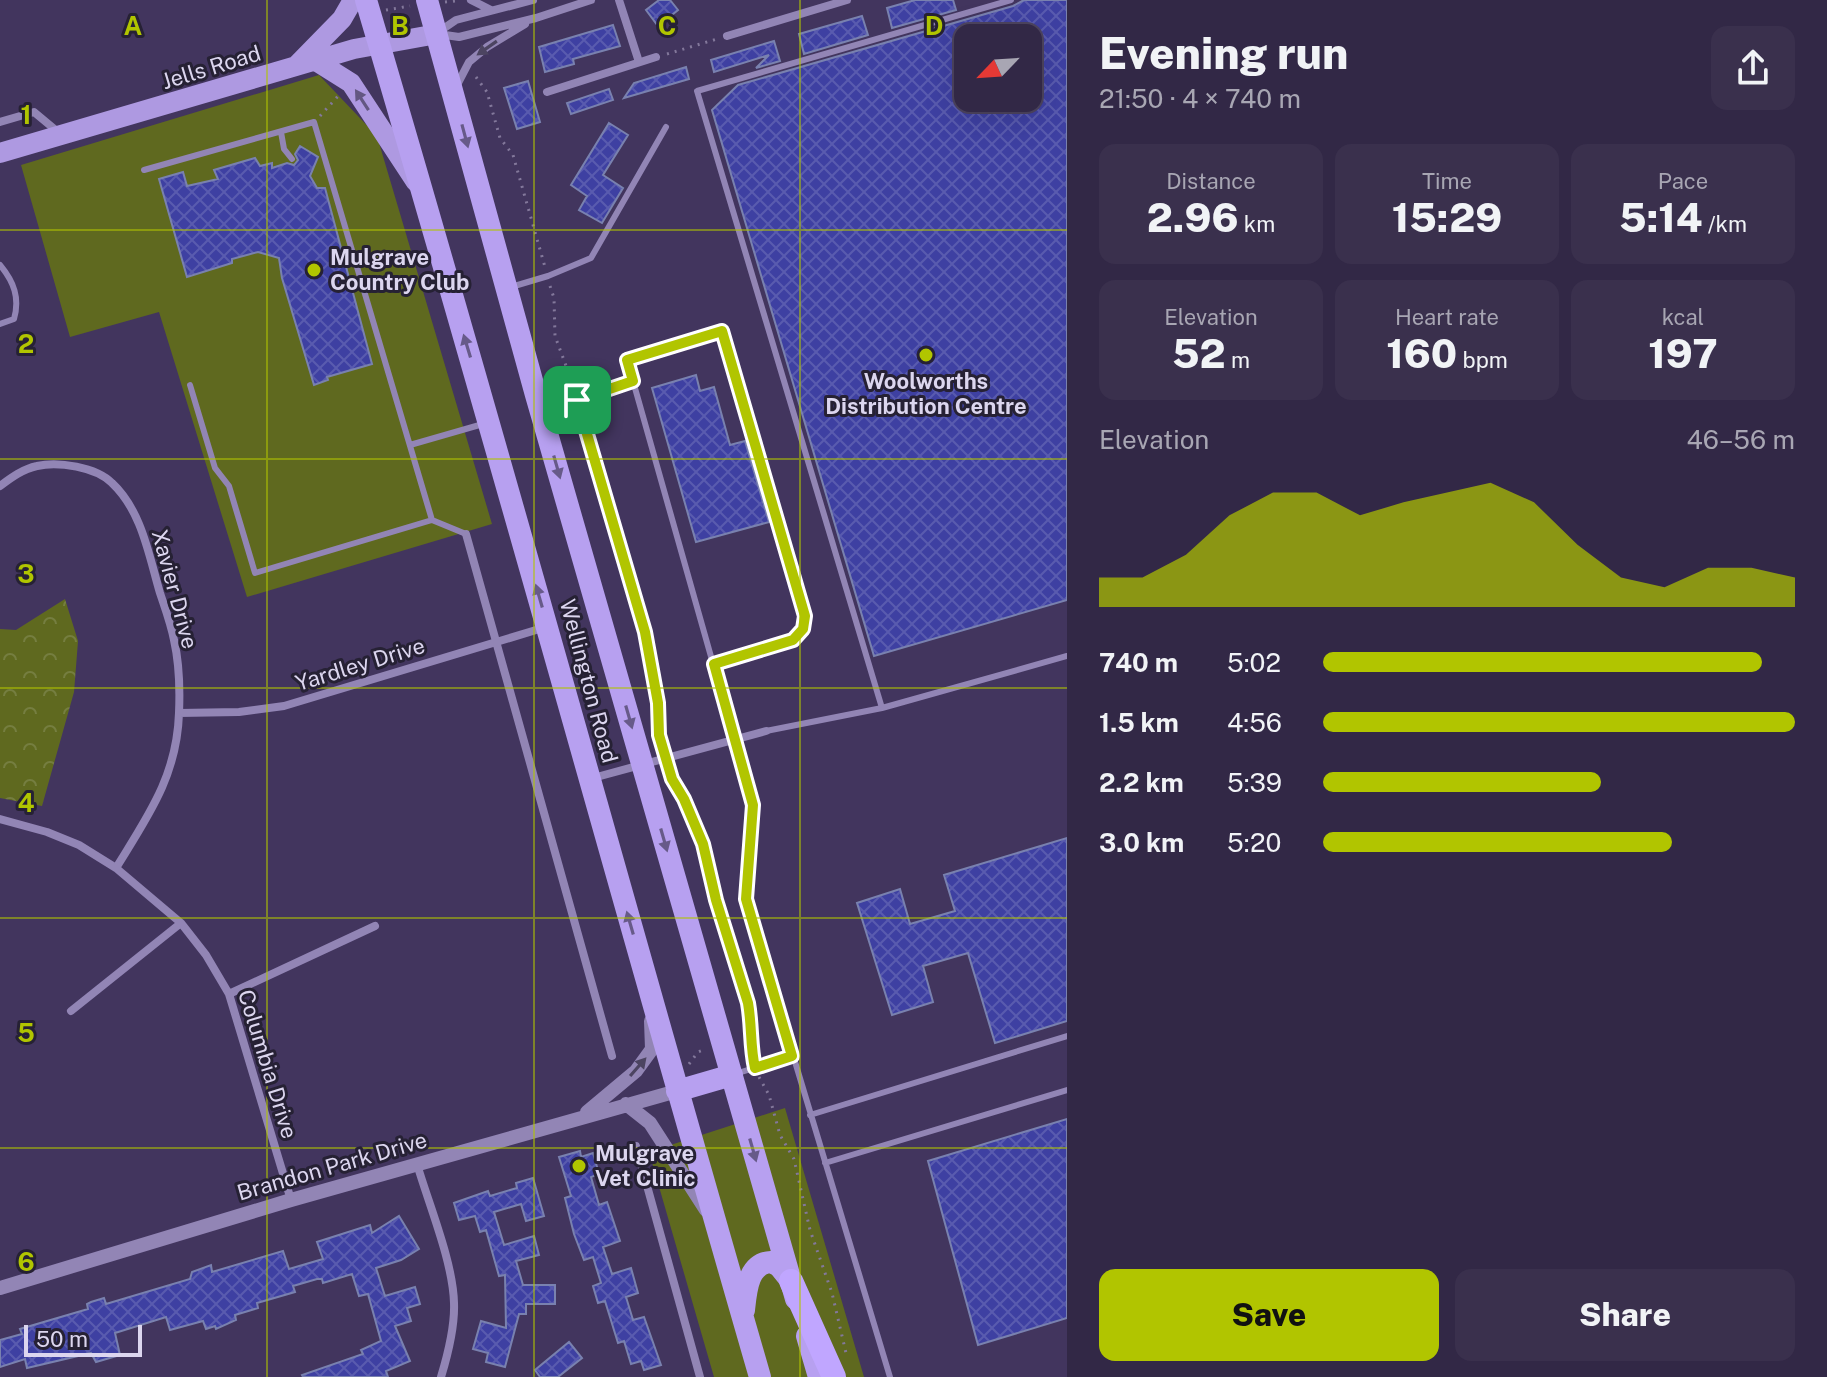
<!DOCTYPE html>
<meta charset="utf-8">
<style>
:root{--surface:#322846;--page:#3a304d;--text:#f1f3f6;--muted:#a8a6b3;--line:#4d445f;--accent:#b1c500}
body{margin:0;font-family:"Public Sans",sans-serif;background:var(--page);color:var(--text);height:100vh;display:flex;flex-direction:column;font-size:30px;white-space:nowrap}
*{box-sizing:border-box;margin:0}
p{font-size:26px;color:var(--muted)}
.icon{flex:none;width:44px;height:44px;fill:none;stroke:currentColor;stroke-width:2;stroke-linecap:round;stroke-linejoin:round}
.map{position:relative;flex:1;overflow:hidden}
.sheet{display:flex;flex-direction:column;background:var(--surface);width:760px}
.sheet>*{flex:none}
.needle{width:52px;rotate:245deg}
.tools{position:absolute;left:954px;top:24px;display:grid;gap:16px}
.tools a{display:grid;place-items:center;width:88px;height:88px;border-radius:16px;background:var(--surface);box-shadow:0 8px 32px #0002,0 0 0 2px var(--line);font-size:40px}
.scale{position:absolute;left:24px;bottom:20px;width:118px;box-sizing:border-box;padding-left:8px;border:4px solid #dcd6ef;border-top:0;font-size:22px;line-height:28px;white-space:nowrap;color:#dcd6ef;-webkit-text-stroke:6px #262134;paint-order:stroke}
.pin{position:absolute;display:grid;place-items:center;width:68px;height:68px;color:#fff;margin:-34px;border-radius:16px;box-shadow:0 4px 12px #0006}
.round{display:grid;place-items:center;flex:none;width:84px;height:84px;border-radius:16px;background:var(--page)}
.head{display:flex;align-items:center;justify-content:space-between;height:136px;padding:0 32px}
h1{font-size:44px;font-weight:800;line-height:60px}
.figures{display:grid;grid-template-columns:repeat(3,1fr);gap:12px;height:136px;padding:8px 32px}
.figures div{display:grid;align-content:center;border-radius:16px;background:var(--page);text-align:center}
.figures b{font-size:40px;font-weight:800}
.figures small{font-size:22px;font-weight:400}
.figures p{font-size:22px}
.chart{height:224px;padding:16px 32px}
.chart p{display:flex;justify-content:space-between}
.chart svg{width:100%;height:144px;margin-top:8px;fill:var(--accent);opacity:.7}
.button{display:flex;gap:16px;margin-top:auto;padding:16px 32px}
.button a{flex:1;height:92px;border-radius:16px;background:var(--accent);color:#111;font-size:32px;font-weight:800;line-height:92px;text-align:center}
.button a+a{background:var(--page);color:var(--text)}
ul{padding:0 32px;list-style:none;font-size:26px}
li{display:grid;grid-template-columns:128px 96px 1fr;align-items:center;height:60px}
li i{height:20px;border-radius:10px;background:var(--accent)}
main{display:flex;flex:1;min-height:0}
.map>svg:first-child{display:block}
.grass{fill:#5f691f}
.park{fill:url(#park-crowns)}
.building{fill:url(#building-cross-hatch);stroke:#7981af;stroke-width:2;fill-rule:evenodd}
.lines{fill:none;stroke-linecap:round;stroke-linejoin:round}
.path{stroke:#83789b;stroke-width:3;stroke-dasharray:2 6;stroke-linecap:butt}
.service{stroke:#9285b5;stroke-width:6}
.minor{stroke:#9285b5;stroke-width:8}
.tertiary{stroke:#9285b5;stroke-width:14}
.primary{stroke:#ae99e1;stroke-width:20}
.trunk{stroke:#b7a0f0;stroke-width:22}
.motorway{stroke:#c0a6ff;stroke-width:24}
.oneway{fill:#4c4461}
.oneway2{fill:#635782}
.oneway3{fill:#675a89}
.route-casing{stroke:#fff;stroke-width:16}
.route{stroke:#b1c500;stroke-width:10}
.grid{fill:none;stroke:#b1c500;stroke-width:2;stroke-opacity:0.55}
.poi-dot{fill:#b1c500;stroke:#262134;stroke-width:3}
.labels{text-anchor:middle;dominant-baseline:central;stroke-width:6;stroke-linejoin:round;paint-order:stroke}
.street-label{font-size:22px;fill:#dcd6ef;stroke:#262134}
.poi-label{font-size:22px;font-weight:bold;fill:#dcd6ef;stroke:#262134;text-anchor:start}
.grid-label{font-size:26px;text-anchor:middle;font-weight:bold;fill:#b1c500;stroke:#262134;stroke-width:6;stroke-linejoin:round;paint-order:stroke}
</style>
<main>
<div class="map">
<svg width="1067" height="1377" viewBox="0 0 1067 1377">
<defs>
<pattern id="park-crowns" width="20" height="18" patternUnits="userSpaceOnUse" patternTransform="scale(2)"><rect width="20" height="18" fill="#5f691f"/><path d="M2 6a3 3 0 1 1 6 0M12 15a3 3 0 1 1 6 0" fill="none" stroke="#757e40"/></pattern>
<pattern id="building-cross-hatch" width="8" height="8" patternUnits="userSpaceOnUse" patternTransform="scale(2)"><rect width="8" height="8" fill="#3e40a2"/><path d="M0 0l8 8M0 8l8-8" fill="none" stroke="#595baf"/></pattern>
</defs>
<rect width="100%" height="100%" fill="#42355e"/>
<path class="grass" d="M 319,75 L 377,136 L 492,524 L 247,597 L 159,312 L 70,337 L 21,165 Z
M 785,1108 L 864,1377 L 714,1377 L 649,1152 Z"/>
<path class="park" d="M 65,599 L 78,641 L 74,692 L 42,806 L 0,798 L 0,629 L 16,630 Z"/>
<path class="building" d="M 659,0 L 670,0 L 678,10 L 658,26 L 646,10 Z
M 915,0 L 953,0 L 956,10 L 892,28 L 887,8 Z
M 1024,0 L 1067,0 L 1067,600 L 874,656 L 712,110 L 738,85 L 1013,6 ZM 968,38 L 1028,38 L 1028,98 L 968,98 Z
M 862,16 L 868,35 L 804,54 L 799,34 Z
M 613,25 L 620,46 L 573,59 L 574,64 L 545,72 L 539,47 Z
M 774,41 L 780,61 L 756,68 L 769,55 L 714,72 L 711,60 Z
M 686,67 L 689,79 L 624,98 L 634,83 Z
M 528,81 L 540,122 L 517,129 L 504,88 Z
M 609,89 L 613,100 L 571,114 L 567,103 Z
M 609,123 L 628,135 L 603,175 L 623,188 L 602,223 L 579,210 L 587,196 L 571,185 Z
M 300,146 L 318,157 L 310,176 L 317,188 L 325,188 L 372,364 L 327,377 L 328,380 L 314,385 L 282,278 L 279,258 L 258,252 L 232,259 L 232,263 L 187,277 L 159,179 L 183,172 L 187,186 L 218,179 L 214,170 L 255,158 L 260,166 L 272,163 L 272,168 L 287,163 L 294,165 L 298,160 L 295,154 Z
M 696,375 L 700,391 L 714,387 L 730,445 L 745,441 L 769,522 L 696,542 L 652,388 Z
M 1067,838 L 1067,1021 L 995,1043 L 968,953 L 923,966 L 933,1002 L 892,1015 L 857,903 L 900,889 L 910,924 L 955,911 L 944,875 Z
M 1067,1119 L 1067,1318 L 978,1345 L 928,1161 Z
M 580,1151 L 581,1157 L 593,1153 L 599,1174 L 591,1177 L 599,1205 L 607,1202 L 620,1241 L 603,1247 L 612,1274 L 631,1268 L 638,1293 L 626,1297 L 633,1320 L 644,1317 L 661,1365 L 644,1370 L 641,1361 L 631,1364 L 624,1341 L 618,1343 L 605,1301 L 598,1303 L 593,1286 L 601,1283 L 593,1257 L 584,1260 L 574,1234 L 565,1198 L 571,1196 L 559,1157 Z
M 533,1178 L 544,1216 L 526,1221 L 521,1204 L 494,1212 L 504,1245 L 534,1236 L 539,1255 L 516,1261 L 523,1285 L 555,1285 L 555,1304 L 526,1304 L 526,1314 L 519,1314 L 505,1367 L 486,1362 L 488,1353 L 473,1349 L 481,1321 L 506,1328 L 505,1275 L 499,1276 L 486,1230 L 480,1232 L 475,1216 L 459,1220 L 454,1203 L 488,1191 L 490,1196 L 517,1188 L 516,1183 Z
M 399,1216 L 419,1249 L 401,1260 L 376,1268 L 385,1296 L 415,1287 L 420,1304 L 407,1308 L 411,1321 L 395,1326 L 410,1361 L 386,1371 L 388,1377 L 303,1377 L 302,1375 L 363,1354 L 361,1350 L 381,1341 L 368,1294 L 359,1296 L 352,1274 L 323,1283 L 322,1279 L 317,1279 L 293,1286 L 295,1292 L 257,1303 L 258,1308 L 235,1315 L 236,1320 L 216,1329 L 215,1326 L 206,1329 L 203,1321 L 170,1330 L 166,1317 L 115,1333 L 120,1355 L 96,1362 L 91,1353 L 27,1368 L 25,1359 L 0,1367 L 0,1340 L 22,1334 L 20,1329 L 88,1309 L 87,1304 L 91,1302 L 104,1298 L 106,1304 L 190,1279 L 192,1272 L 211,1265 L 212,1272 L 283,1251 L 289,1269 L 323,1259 L 317,1242 L 370,1225 L 372,1233 Z
M 569,1342 L 582,1358 L 558,1377 L 540,1377 L 535,1370 Z"/>
<g class="lines">
<path class="path" d="M 445,2 L 455,1
M 386,10 L 410,6
M 667,54 L 717,39
M 476,77 L 487,92 L 500,138 L 513,155 L 545,267
M 320,116 L 339,95
M 550,286 L 554,298 L 555,336 L 575,390
M 580,409 L 645,632 L 662,746
M 669,769 L 703,844 L 716,900 L 748,1003 L 753,1058
M 689,1064 L 698,1052 L 706,1049
M 759,1077 L 769,1095 L 780,1135 L 794,1159 L 810,1230 L 832,1293 L 846,1353"/>
<path class="service" d="M 281,132 L 284,149 L 292,159
M 144,170 L 314,122 L 432,520 L 255,573 L 229,486 L 215,468 L 190,385
M 0,265 C 14,282 20,298 14,319 L 0,324
M 511,287 L 548,276 L 591,258 L 666,127
M 633,381 L 753,805 L 746,899 L 890,1377
M 543,405 L 558,406 L 633,381 L 627,360 L 722,331 L 805,616 L 803,629 L 793,640 L 714,664
M 410,445 L 483,424
M 432,520 L 466,534
M 882,708 L 697,91 L 1011,0
M 766,731 L 882,708 L 1067,656
M 735,1074 L 792,1056
M 810,1115 L 1067,1036
M 825,1163 L 1067,1090"/>
<path class="minor" d="M 471,0 L 491,10
M 619,0 L 639,62
M 437,33 L 456,20 L 533,0
M 438,34 L 459,37 L 536,18 L 591,0
M 727,36 L 847,0
M 457,85 L 469,62 L 487,47 L 525,24
M 547,92 L 656,57
M 0,122 L 34,112 L 58,132
M 0,486 C 12,477 23,469 37,466 C 58,461 96,467 112,483 C 142,511 149,556 160,593 C 165,608 171,624 174,640 C 179,662 180,690 179,713 C 177,776 148,816 116,868
M 466,534 L 612,1056
M 179,713 L 239,712 L 284,706 L 546,627
M 593,778 L 766,731
M 0,819 L 47,832 L 79,845 L 116,868 L 181,923 L 206,955 L 229,994 L 291,1200
M 229,994 L 375,926
M 71,1011 L 181,923
M 636,1146 L 700,1377
M 417,1164 C 429,1205 453,1262 454,1303 C 455,1328 448,1354 441,1377"/>
<path class="tertiary" d="M 626,1104 L 650,1123 L 706,1210
M 587,1112 L 636,1071 L 652,1049 L 651,1021
M 0,1288 L 291,1200 L 677,1091"/>
<path class="primary" d="M 316,61 L 351,83 L 416,182
M 298,64 L 342,19 L 353,0
M 0,153 L 354,49 L 437,34"/>
<path class="trunk" d="M 366,0 C 502,458 627,918 760,1377
M 427,0 L 536,395 L 796,1299
M 677,1091 L 732,1075
M 744,1310 C 746,1291 748,1263 771,1262 L 779,1266 L 791,1281
M 807,1336 L 819,1377"/>
<path class="motorway" d="M 791,1281 L 834,1377"/>
</g>
<defs><path id="oneway-solid" d="M-6-.8H1V-3.2L6.5 0L1 3.2V.8H-6Z" transform="scale(2)"/></defs>
<g class="oneway">
<use href="#oneway-solid" transform="translate(487 48) rotate(145)"/>
<use href="#oneway-solid" transform="translate(638 1067) rotate(-49)"/>
</g>
<use class="oneway2" href="#oneway-solid" transform="translate(362 100) rotate(-123)"/>
<g class="oneway3">
<use href="#oneway-solid" transform="translate(465 136) rotate(75)"/>
<use href="#oneway-solid" transform="translate(467 346) rotate(-107)"/>
<use href="#oneway-solid" transform="translate(557 467) rotate(74)"/>
<use href="#oneway-solid" transform="translate(539 596) rotate(-106)"/>
<use href="#oneway-solid" transform="translate(629 717) rotate(74)"/>
<use href="#oneway-solid" transform="translate(664 840) rotate(74)"/>
<use href="#oneway-solid" transform="translate(630 923) rotate(-106)"/>
<use href="#oneway-solid" transform="translate(753 1150) rotate(74)"/>
</g>
<g class="lines">
<g class="route-casing">
<path id="route" d="M 722,331 L 805,616 L 803,629 L 793,640 L 714,664 L 753,805 L 746,899 L 792,1056 L 755,1068 C 750,1046 752,1025 748,1003 L 716,900 L 703,844 L 684,799 L 672,779 L 659,735 L 658,703 L 645,632 L 577,400 L 633,381 L 627,360 Z"/>
</g>
<use href="#route" class="route"/>
</g>
<path class="grid" d="M 267,0 L 267,1377M 534,0 L 534,1377M 800,0 L 800,1377M 0,230 L 1067,230M 0,459 L 1067,459M 0,688 L 1067,688M 0,918 L 1067,918M 0,1148 L 1067,1148"/>
<g class="poi-dot">
<circle cx="314" cy="270" r="8"/>
<circle cx="926" cy="355" r="8"/>
<circle cx="579" cy="1166" r="8"/>
</g>
<g class="labels">
<g class="street-label">
<text transform="translate(211 67) rotate(-17)">Jells Road</text>
<text transform="translate(175 589) rotate(75)">Xavier Drive</text>
<text transform="translate(360 664) rotate(-17)">Yardley Drive</text>
<text transform="translate(589 681) rotate(75)">Wellington Road</text>
<text transform="translate(268 1064) rotate(73)">Columbia Drive</text>
<text transform="translate(332 1166) rotate(-16)">Brandon Park Drive</text>
</g>
<g class="poi-label">
<text x="330" y="257">Mulgrave<tspan x="330" dy="25">Country Club</tspan></text>
<text x="926" y="381" text-anchor="middle">Woolworths<tspan x="926" dy="25">Distribution Centre</tspan></text>
<text x="595" y="1153">Mulgrave<tspan x="595" dy="25">Vet Clinic</tspan></text>
</g>
</g>
<g class="grid-label">
<text x="133" y="35">A</text>
<text x="400" y="35">B</text>
<text x="667" y="35">C</text>
<text x="934" y="35">D</text>
<text x="26" y="124">1</text>
<text x="26" y="353">2</text>
<text x="26" y="583">3</text>
<text x="26" y="812">4</text>
<text x="26" y="1042">5</text>
<text x="26" y="1271">6</text>
</g>
</svg>
<div class="tools">
<a><svg class="needle" viewBox="-14 -14 28 28"><path d="M0-13l5 13h-10z" fill="#e53935"/><path d="M0 13l5-13h-10z" fill="#a8a6b3"/></svg></a>
</div>
<div class="scale">50 m</div>
<div class="pin" style="left:577px;top:400px;background:#1e9e55"><svg class="icon" aria-label="arrive" viewBox="0 0 24 24"><path d="M6 21V4h12l-3 4 3 4H6"/></svg></div>
</div>
<section class="sheet">
<div class="head"><div><h1>Evening run</h1><p>21:50 · 4 × 740 m</p></div><a class="round"><svg class="icon" aria-label="share" viewBox="0 0 24 24"><path d="M12 15V3M7 8l5-5 5 5M5 13v7h14v-7"/></svg></a></div>
<div class="figures">
<div><p>Distance</p><b>2.96<small> km</small></b></div>
<div><p>Time</p><b>15:29</b></div>
<div><p>Pace</p><b>5:14<small> /km</small></b></div>
</div>
<div class="figures">
<div><p>Elevation</p><b>52<small> m</small></b></div>
<div><p>Heart rate</p><b>160<small> bpm</small></b></div>
<div><p>kcal</p><b>197</b></div>
</div>
<div class="chart"><p><span>Elevation</span>46–56 m</p>
<svg viewBox="0 0 160 44" preserveAspectRatio="none"><path d="M0 44V35L10 35L20 28L30 16L40 9L50 9L60 16L70 12L80 9L90 6L100 12L110 25L120 35L130 38L140 32L150 32L160 35V44z"/></svg>
</div>
<ul>
<li><b>740 m</b>5:02<i style="width:93%"></i></li>
<li><b>1.5 km</b>4:56<i style="width:100%"></i></li>
<li><b>2.2 km</b>5:39<i style="width:59%"></i></li>
<li><b>3.0 km</b>5:20<i style="width:74%"></i></li>
</ul>
<div class="button"><a>Save</a><a>Share</a></div>
</section>
</main>
